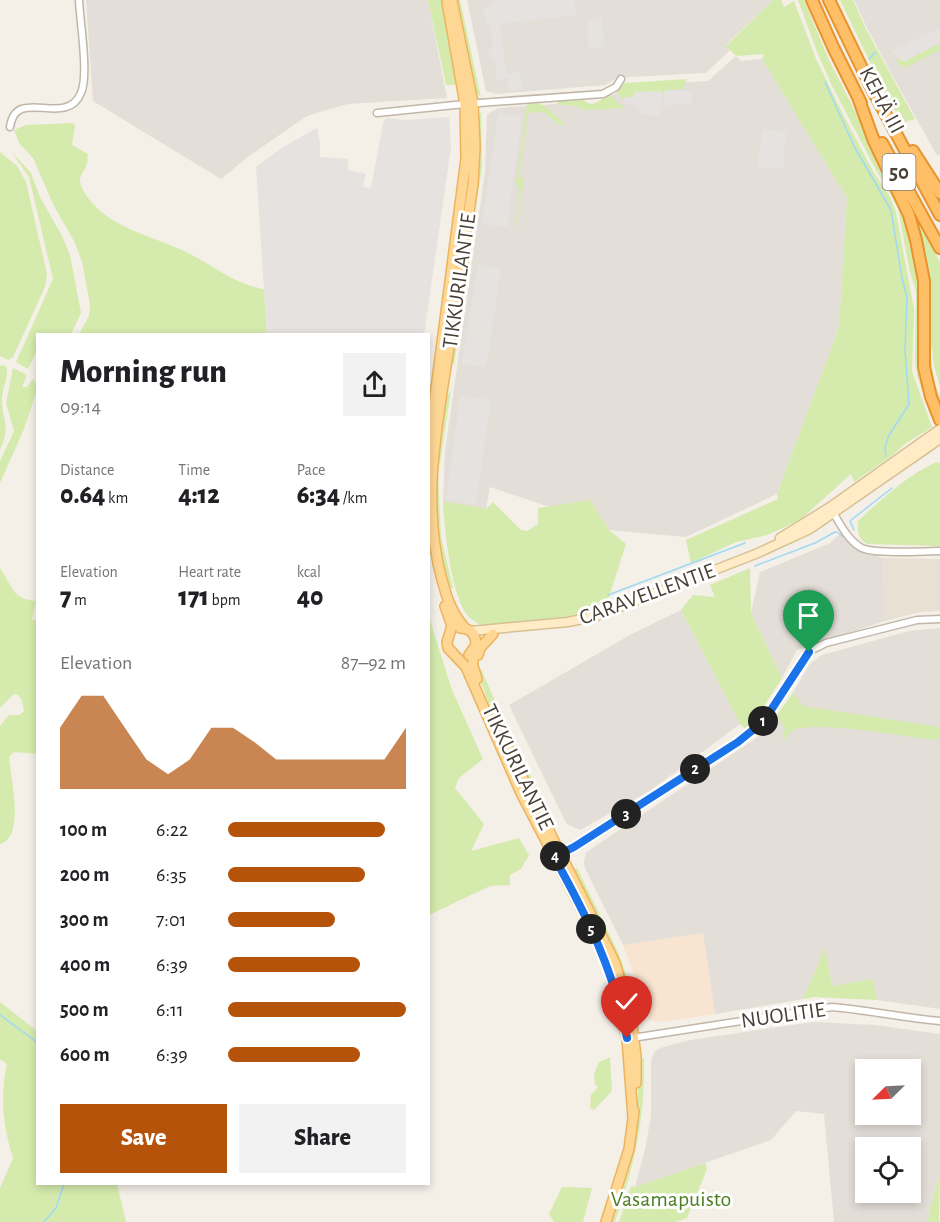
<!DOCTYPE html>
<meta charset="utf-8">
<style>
:root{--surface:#fff;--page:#f2f2f2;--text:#202124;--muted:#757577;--accent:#b45309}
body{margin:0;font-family:"Alegreya Sans",sans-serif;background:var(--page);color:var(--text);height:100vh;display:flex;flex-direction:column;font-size:22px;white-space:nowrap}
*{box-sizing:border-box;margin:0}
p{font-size:20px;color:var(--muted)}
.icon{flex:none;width:33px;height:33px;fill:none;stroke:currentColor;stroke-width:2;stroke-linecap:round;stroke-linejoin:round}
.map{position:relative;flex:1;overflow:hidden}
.drawer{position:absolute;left:36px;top:333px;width:394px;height:852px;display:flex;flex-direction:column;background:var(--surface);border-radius:0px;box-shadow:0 3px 9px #0003}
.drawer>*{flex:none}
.needle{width:39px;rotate:246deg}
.tools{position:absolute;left:855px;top:1059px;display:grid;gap:12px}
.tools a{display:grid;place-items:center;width:66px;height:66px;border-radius:0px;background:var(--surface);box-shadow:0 3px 9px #0003;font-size:30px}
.pin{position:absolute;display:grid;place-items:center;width:51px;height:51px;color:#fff;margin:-62px -26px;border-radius:50% 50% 50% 0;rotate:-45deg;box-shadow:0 0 6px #0007}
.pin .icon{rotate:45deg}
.km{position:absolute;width:30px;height:30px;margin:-15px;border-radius:50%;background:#222;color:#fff;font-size:16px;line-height:30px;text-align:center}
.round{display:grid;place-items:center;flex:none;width:63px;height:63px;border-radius:0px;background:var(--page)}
.summary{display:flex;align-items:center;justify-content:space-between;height:102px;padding:0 24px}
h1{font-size:33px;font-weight:800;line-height:45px}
.stats{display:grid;grid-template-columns:repeat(3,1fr);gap:9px;height:102px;padding:6px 24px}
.stats div{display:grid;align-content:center}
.stats b{font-size:26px;font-weight:800}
.stats small{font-size:16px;font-weight:400}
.stats p{font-size:16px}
.chart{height:168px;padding:12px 24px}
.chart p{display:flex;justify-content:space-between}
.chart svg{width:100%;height:108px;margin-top:6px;fill:var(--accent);opacity:.7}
.primary-button{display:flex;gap:12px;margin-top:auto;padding:12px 24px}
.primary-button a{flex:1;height:69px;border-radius:0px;background:var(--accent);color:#fff;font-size:24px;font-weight:800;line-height:69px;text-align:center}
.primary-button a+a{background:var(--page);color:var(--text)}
ul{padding:0 24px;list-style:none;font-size:20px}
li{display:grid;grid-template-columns:96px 72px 1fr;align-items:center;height:45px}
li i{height:15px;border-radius:8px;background:var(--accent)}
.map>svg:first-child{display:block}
.residential{fill:#e9e0d4}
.commercial{fill:#f8e4d0}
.industrial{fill:#e4ded8;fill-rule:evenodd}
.green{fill:#d5ebad}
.parking{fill:#e5e2df}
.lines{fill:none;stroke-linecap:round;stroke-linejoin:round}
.stream{stroke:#9fd9f5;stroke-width:1.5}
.street-casing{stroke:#c1b6a8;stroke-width:9}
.secondary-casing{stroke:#d8c093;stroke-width:11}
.primary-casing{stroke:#ecb45d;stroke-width:12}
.highway-casing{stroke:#e8932d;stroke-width:14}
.street{stroke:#fff;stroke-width:6}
.secondary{stroke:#ffecc6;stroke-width:8}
.primary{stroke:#ffd795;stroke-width:9}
.highway{stroke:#ffbf67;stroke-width:10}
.route-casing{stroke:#fff;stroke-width:12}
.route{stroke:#1a73e8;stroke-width:8}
.labels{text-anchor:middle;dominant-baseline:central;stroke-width:6;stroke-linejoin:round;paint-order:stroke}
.shield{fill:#fff;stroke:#7f7972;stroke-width:1.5}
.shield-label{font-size:21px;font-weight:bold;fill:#483f35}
.street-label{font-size:22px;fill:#483f35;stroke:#fff}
.park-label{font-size:22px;fill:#4e7e24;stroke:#fff}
</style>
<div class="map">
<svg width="940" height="1222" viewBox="0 0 940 1222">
<rect width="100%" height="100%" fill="#f4efe7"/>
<path class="residential" d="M 883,558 L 940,559 L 940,611 L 920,612 L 885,621 Z"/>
<path class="commercial" d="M 703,933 L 715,1014 L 659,1022 L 652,1021 L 645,1015 L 636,980 L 623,945 Z"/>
<path class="industrial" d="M 86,0 L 428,0 L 447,98 L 348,104 L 319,112 L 307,116 L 249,156 L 221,179 L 93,101 Z
M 467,0 L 773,0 L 726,45 L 730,50 L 706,73 L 630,77 L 615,79 L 605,85 L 496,94 L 486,91 Z
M 854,0 L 940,0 L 940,154 L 937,156 L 890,71 L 867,28 Z
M 736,56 L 741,61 L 762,59 L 847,198 L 839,327 L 777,494 L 686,537 L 609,530 L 590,500 L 550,507 L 490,487 L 486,509 L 443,501 L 445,451 L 485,172 L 487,114 L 499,108 L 583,102 L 586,107 L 598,106 L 601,101 L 631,86 L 708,81 Z
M 842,532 L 855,546 L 864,552 L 883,558 L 885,621 L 797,650 L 782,678 L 751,613 L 760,572 L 830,543 Z
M 681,610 L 740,724 L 651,790 L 580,830 L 569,825 L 566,823 L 509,705 L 630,635 Z
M 940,628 L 940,1009 L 877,1000 L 873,979 L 832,986 L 825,949 L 803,999 L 715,1014 L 703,933 L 623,945 L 585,868 L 584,862 L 586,853 L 591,849 L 761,735 L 787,702 L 810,664 L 822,655 L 909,631 Z
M 813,1022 L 875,1025 L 940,1034 L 940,1174 L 930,1207 L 928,1222 L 834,1222 L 824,1114 L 796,1111 L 771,1140 L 635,1187 L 645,1149 L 651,1116 L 651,1065 L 652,1057 L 655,1051 L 663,1047 L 690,1040 ZM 866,1070 L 910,1070 L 910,1114 L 866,1114 ZM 866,1148 L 910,1148 L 910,1192 L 866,1192 Z"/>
<path class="green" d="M 428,0 L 444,0 L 458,82 L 456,85 L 446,85 Z
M 455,0 L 460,0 L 481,98 L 475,90 Z
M 773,0 L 781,0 L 784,7 L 794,1 L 816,59 L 848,124 L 874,173 L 890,197 L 896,212 L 914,309 L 912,371 L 932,427 L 905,444 L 894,454 L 854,482 L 851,474 L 800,520 L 767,535 L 736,542 L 691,563 L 686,540 L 778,499 L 777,494 L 839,327 L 847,198 L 762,59 L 764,54 L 736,56 L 726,46 Z
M 798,0 L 804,0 L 829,60 L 886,172 L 906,218 L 912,238 L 920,286 L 918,360 L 921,378 L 935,425 L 917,376 L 915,359 L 916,292 L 909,268 L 898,208 L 875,168 L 832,86 L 817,52 Z
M 840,0 L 853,0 L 866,29 L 915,119 L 902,123 L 880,83 Z
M 940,43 L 940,50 L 905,68 L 898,64 L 897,61 L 899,57 L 903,61 Z
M 687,79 L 683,89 L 665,90 L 663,107 L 663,93 L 633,98 L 624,97 L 623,100 L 616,92 L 625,83 Z
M 610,94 L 618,103 L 626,108 L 585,110 L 574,106 L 556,104 L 559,101 L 583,100 C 594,109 599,100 610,94 Z
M 538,103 L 545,106 L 564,123 L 561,126 L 544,112 L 528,113 L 519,178 L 524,179 L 516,229 L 515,229 L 520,192 L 516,182 L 527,104 Z
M 481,111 L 482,168 L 476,204 L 474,204 L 480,133 L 479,116 Z
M 73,123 L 75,126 L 72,145 L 88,154 C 87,157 88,160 87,163 C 85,173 76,176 82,188 C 102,228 153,235 190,254 C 214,266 236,285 264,289 L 267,334 L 79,334 L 89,316 L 90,304 L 82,262 L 75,243 L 53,204 L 33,158 L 19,143 L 14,130 L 26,125 Z
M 11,151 L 31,173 L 40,197 L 62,236 L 70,255 L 81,313 L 71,334 L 38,334 L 37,350 L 28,369 L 16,362 L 53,279 L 29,177 Z
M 0,152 L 17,166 L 26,182 L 47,274 L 45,287 L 13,357 L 8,360 L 0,356 Z
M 916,218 L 940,262 L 940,387 L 934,366 L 932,347 L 930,347 L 934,381 L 940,398 L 940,409 L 931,382 L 927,353 L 930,284 L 927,260 Z
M 470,257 L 454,365 L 451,360 L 465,261 Z
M 4,365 L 7,368 C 8,378 3,387 2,397 C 1,420 12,424 0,450 L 0,366 Z
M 13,368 L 27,375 L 22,387 L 27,387 L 33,379 L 37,385 L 37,390 L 24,429 L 0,483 L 0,461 L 14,431 L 6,403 Z
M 451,390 L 440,463 L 438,461 C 439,446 442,400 451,390 Z
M 937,462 L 940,463 L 940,546 L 867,544 C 858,539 857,531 858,521 C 881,500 908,474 937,462 Z
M 438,474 L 441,537 L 453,588 L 449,589 C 432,556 436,513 435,477 Z
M 590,500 L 609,530 L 626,544 L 605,609 C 579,618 555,619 528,621 C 520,621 492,629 487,628 C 483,627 471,620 468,616 C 451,597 444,527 443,501 L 486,509 L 493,502 L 521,530 L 527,531 L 538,524 L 538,508 Z
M 0,568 C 13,587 12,599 36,601 L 32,620 L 38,619 L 37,754 L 14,752 L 9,757 C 10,776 26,837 0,844 L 0,726 L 9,715 L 19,715 L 24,711 L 22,700 L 18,695 L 14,694 L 0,708 Z
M 750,568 L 751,613 L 782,678 L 757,717 L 745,729 L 740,724 L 681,610 L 693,595 L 715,597 L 710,585 Z
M 429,617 L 452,690 L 483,759 L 459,778 L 455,788 L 484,824 L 471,851 L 519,838 L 529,855 L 521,869 L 510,875 L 510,885 L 490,886 L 429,915 Z
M 479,669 L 481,669 L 516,748 L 537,789 L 532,792 L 490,707 L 477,671 Z
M 793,693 L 803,706 L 940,727 L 940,738 L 933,740 C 907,737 810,719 791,731 C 786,734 786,738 786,743 L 782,735 L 785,729 L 777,715 Z
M 577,868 L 617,950 L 630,984 L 628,985 L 572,870 Z
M 825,948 L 832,986 L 873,979 L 877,1000 L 814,997 L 803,999 Z
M 0,1002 L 37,1031 L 38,1184 L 117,1184 L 126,1222 L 0,1222 L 0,1188 L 13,1158 C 3,1127 0,1095 7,1064 L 0,1059 Z
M 610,1057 L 612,1091 L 594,1110 L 590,1108 L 591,1095 L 598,1087 L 595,1085 L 594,1074 L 599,1062 Z
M 638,1058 L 644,1058 C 645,1120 635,1163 615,1222 L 610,1222 L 635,1132 L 638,1106 Z
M 705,1163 L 707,1169 L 687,1218 L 675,1222 L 619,1222 L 631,1186 L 635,1187 Z
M 940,1174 L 939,1222 L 928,1222 L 930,1207 Z
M 562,1187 L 592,1188 L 583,1222 L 554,1222 L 549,1214 Z"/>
<path class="parking" d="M 500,0 L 575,0 L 576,15 L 500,24 L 506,73 L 520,72 L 523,90 L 509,90 L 507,78 L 496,80 L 495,60 L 490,60 L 488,49 L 493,48 L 490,26 L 486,25 L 483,8 L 490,6 L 489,2 Z
M 601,18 L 605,46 L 589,49 L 587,21 Z
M 940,28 L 940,43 L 903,62 L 892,51 Z
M 665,90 L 693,91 L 691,105 L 671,103 L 670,107 L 663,107 Z
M 654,91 L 663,92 L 660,116 L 639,114 L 639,108 L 623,103 L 624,97 L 633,97 L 634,92 Z
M 498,114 L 522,117 L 507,227 L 482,224 Z
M 449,117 L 451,148 L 424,334 L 267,334 L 256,167 L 283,147 L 317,128 L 320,143 L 320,157 L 348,159 L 348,170 L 366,174 L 363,187 L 371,188 L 383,124 L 386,118 L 406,120 Z
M 762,129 L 786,132 L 783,169 L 758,167 Z
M 478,266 L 501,269 L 487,364 L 484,367 L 462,363 Z
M 460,396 L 491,400 L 476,505 L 446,499 Z"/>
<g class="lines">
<path class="stream" d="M 869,59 L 875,52
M 825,82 L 854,146 L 891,210 L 902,278 L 907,297 L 905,350 L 909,404 L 888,437 L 885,448 L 886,456
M 854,530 L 850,521 L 892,488
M 755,566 L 815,543 L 835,532 L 837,532 L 843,537
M 608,595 L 745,543
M 0,1015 L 38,1043
M 44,1222 L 56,1208 L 64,1184"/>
<g class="street-casing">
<path id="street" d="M 377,113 L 465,104 L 603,94 L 616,87 L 621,79
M 10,127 C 16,85 66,129 81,93 C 89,74 80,23 79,0
M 831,509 C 839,522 847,539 860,547 C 872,555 923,551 940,551
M 558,855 L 574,847 L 738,742 L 759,725 L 771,710 L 801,663 L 812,650 L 826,643 L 917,620 L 940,619
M 632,1038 L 832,1007 C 868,1010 904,1018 940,1021"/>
</g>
<g class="secondary-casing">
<path id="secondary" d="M 780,538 L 830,507 L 940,429
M 471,631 L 568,622 L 597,616 L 758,553 L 810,529 L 940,439"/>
</g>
<g class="primary-casing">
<path id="primary" d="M 452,0 L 473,103 L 475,146 L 473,184 C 466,232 460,280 452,328 C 440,411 419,497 442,580 C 447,598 452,614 465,628
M 429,442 L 466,159 L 465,104 L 447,2
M 445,606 L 452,626 L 447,642 L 448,648 L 466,667 L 521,793 L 596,937 L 607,964 L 616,991 L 627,1039 L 633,1117
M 460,628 C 471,628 476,635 476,645 L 469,655
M 473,652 L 473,666 L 477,679
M 478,655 L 480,648 L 493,634
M 503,739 L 615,963 L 631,1018 L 636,1056 L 636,1083
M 606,1222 L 629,1149 L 634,1111"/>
</g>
<g class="highway-casing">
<path id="highway" d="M 812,0 L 834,49 L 861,103
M 829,0 L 872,89 L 940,215
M 858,97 L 874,141 L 909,215 L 916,240 L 924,281 L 924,367 L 931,397 L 940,420
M 882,143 L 940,248
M 913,151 L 940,193"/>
</g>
<use href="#street" class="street"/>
<use href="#secondary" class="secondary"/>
<use href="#primary" class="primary"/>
<use href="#highway" class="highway"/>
</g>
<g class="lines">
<g class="route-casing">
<path id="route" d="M 627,1038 C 614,971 587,916 554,857 L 574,847 L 738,742 L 759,725 L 771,710 L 809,652"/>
</g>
<use href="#route" class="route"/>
</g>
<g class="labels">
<rect class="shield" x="882.5" y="154" width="33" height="36" rx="4.5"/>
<g class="shield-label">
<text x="899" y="172">50</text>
</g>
<g class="street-label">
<text transform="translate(882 100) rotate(62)">KEHÄ III</text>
<text transform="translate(459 281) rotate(-82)">TIKKURILANTIE</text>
<text transform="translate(647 594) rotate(-20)">CARAVELLENTIE</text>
<text transform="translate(518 767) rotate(64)">TIKKURILANTIE</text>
<text transform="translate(783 1015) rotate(-8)">NUOLITIE</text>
</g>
<g class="park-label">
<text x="671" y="1199">Vasamapuisto</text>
</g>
</g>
</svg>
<div class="tools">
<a><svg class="needle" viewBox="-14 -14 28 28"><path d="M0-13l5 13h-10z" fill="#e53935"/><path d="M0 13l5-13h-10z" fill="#757577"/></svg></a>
<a><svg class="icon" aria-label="locate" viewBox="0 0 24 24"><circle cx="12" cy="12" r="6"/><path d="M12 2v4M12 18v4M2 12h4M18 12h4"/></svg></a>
</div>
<div class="pin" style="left:809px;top:652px;background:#1e9e55"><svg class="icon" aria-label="arrive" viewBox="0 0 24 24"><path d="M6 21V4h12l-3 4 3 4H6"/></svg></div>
<div class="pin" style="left:627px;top:1038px;background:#d93025"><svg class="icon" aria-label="check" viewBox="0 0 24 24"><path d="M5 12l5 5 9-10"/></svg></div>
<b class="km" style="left:763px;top:721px">1</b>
<b class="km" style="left:695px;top:769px">2</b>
<b class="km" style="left:626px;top:814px">3</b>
<b class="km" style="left:555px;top:856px">4</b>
<b class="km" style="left:591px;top:929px">5</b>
<section class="drawer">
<div class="summary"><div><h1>Morning run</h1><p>09:14</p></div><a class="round"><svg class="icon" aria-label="share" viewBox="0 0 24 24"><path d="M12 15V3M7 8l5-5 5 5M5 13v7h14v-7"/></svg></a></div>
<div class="stats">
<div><p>Distance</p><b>0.64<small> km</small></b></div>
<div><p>Time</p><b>4:12</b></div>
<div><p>Pace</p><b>6:34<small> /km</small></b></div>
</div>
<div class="stats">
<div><p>Elevation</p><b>7<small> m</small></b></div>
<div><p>Heart rate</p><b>171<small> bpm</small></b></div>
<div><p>kcal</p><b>40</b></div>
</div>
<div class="chart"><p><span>Elevation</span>87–92 m</p>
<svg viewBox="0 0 160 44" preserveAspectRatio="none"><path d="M0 44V19L10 6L20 6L30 19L40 32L50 38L60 32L70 19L80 19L90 25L100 32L110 32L120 32L130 32L140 32L150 32L160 19V44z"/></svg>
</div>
<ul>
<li><b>100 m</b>6:22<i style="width:88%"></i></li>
<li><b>200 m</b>6:35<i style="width:77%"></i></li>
<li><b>300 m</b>7:01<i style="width:60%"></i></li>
<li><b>400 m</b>6:39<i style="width:74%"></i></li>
<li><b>500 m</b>6:11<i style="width:100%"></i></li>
<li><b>600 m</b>6:39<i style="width:74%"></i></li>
</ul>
<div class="primary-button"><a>Save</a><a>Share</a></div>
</section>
</div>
